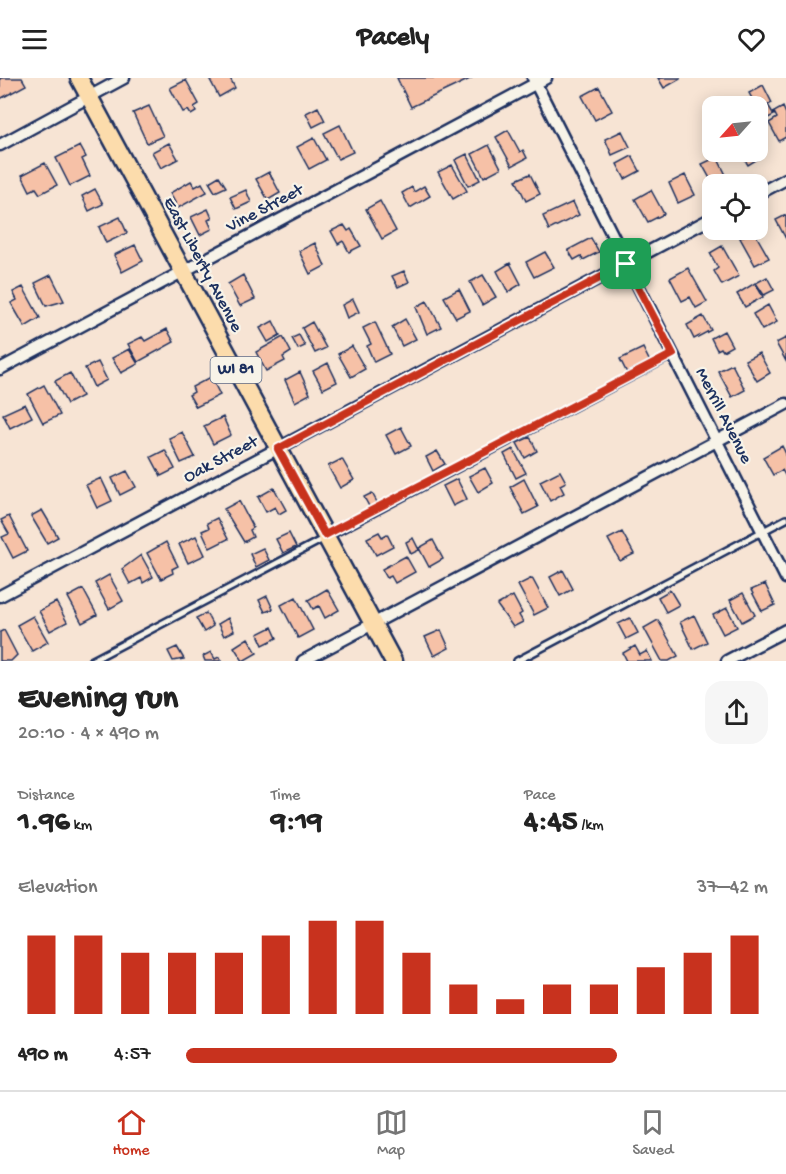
<!DOCTYPE html>
<meta charset="utf-8">
<style>
:root{--surface:#fff;--page:#f6f6f6;--text:#222;--muted:#767676;--line:#e0e0e0;--accent:#c8321e}
body{margin:0;font-family:"Gochi Hand",sans-serif;background:var(--page);color:var(--text);height:100vh;display:flex;flex-direction:column;font-size:22px;white-space:nowrap}
*{box-sizing:border-box;margin:0}
p{font-size:20px;color:var(--muted)}
.icon{flex:none;width:33px;height:33px;fill:none;stroke:currentColor;stroke-width:2;stroke-linecap:round;stroke-linejoin:round}
.map{position:relative;height:583px;overflow:hidden}
.sheet{display:flex;flex-direction:column;background:var(--surface);flex:1}
.sheet>*{flex:none}
.needle{width:39px;rotate:243deg}
.tools{position:absolute;left:702px;top:18px;display:grid;gap:12px}
.tools a{display:grid;place-items:center;width:66px;height:66px;border-radius:12px;background:var(--surface);box-shadow:0 3px 15px #0003;font-size:30px}
.pin{position:absolute;display:grid;place-items:center;width:51px;height:51px;color:#fff;margin:-26px;border-radius:12px;box-shadow:0 3px 9px #0006}
.round{display:grid;place-items:center;flex:none;width:63px;height:63px;border-radius:18px;background:var(--page)}
.overview{display:flex;align-items:center;justify-content:space-between;height:102px;padding:0 18px}
h1{font-size:33px;font-weight:700;line-height:45px}
.metrics{display:grid;grid-template-columns:repeat(3,1fr);gap:9px;height:102px;padding:6px 18px}
.metrics div{display:grid;align-content:center}
.metrics b{font-size:30px;font-weight:700}
.metrics small{font-size:16px;font-weight:400}
.metrics p{font-size:16px}
.chart{height:168px;padding:12px 18px}
.chart p{display:flex;justify-content:space-between}
.chart svg{width:100%;height:108px;margin-top:6px;stroke:var(--accent);stroke-width:6}
ul{padding:0 18px;list-style:none;font-size:20px}
li{display:grid;grid-template-columns:96px 72px 1fr;align-items:center;height:45px}
li i{height:15px;border-radius:8px;background:var(--accent)}
header{display:flex;justify-content:space-between;align-items:center;height:78px;padding:0 18px;background:var(--surface);font-size:27px;font-weight:700}
.menu{display:flex;justify-content:space-around;align-items:center;height:84px;border-top:2px solid var(--line);background:var(--surface);font-size:16px;color:var(--muted)}
.menu a{display:grid;justify-items:center;gap:3px}
.menu .on{color:var(--accent)}
.map>svg:first-child{display:block}
.building{fill:#f6c1a7;stroke:#1b2f5e;stroke-width:1.5}
.lines{fill:none;stroke-linecap:round;stroke-linejoin:round}
.service-casing{stroke:#1b2f5e;stroke-width:10}
.minor-casing{stroke:#1b2f5e;stroke-width:15}
.primary-casing{stroke:#1b2f5e;stroke-width:21}
.service{stroke:#f7f3e8;stroke-width:5}
.minor{stroke:#f7f3e8;stroke-width:10}
.primary{stroke:#fcdcac;stroke-width:16}
.route-casing{stroke:#fff;stroke-width:12}
.route{stroke:#c8321e;stroke-width:8}
.labels{text-anchor:middle;dominant-baseline:central;stroke-width:4.5;stroke-linejoin:round;paint-order:stroke}
.shield{fill:#f7f3e8;stroke:#5d6a87;stroke-width:1.5}
.shield-label{font-size:16px;font-weight:bold;fill:#1b2f5e}
.street-label{font-size:18px;fill:#1b2f5e;stroke:#f7f3e8}
</style>
<header><svg class="icon" aria-label="menu" viewBox="0 0 24 24"><path d="M4 6h16M4 12h16M4 18h16"/></svg>Pacely<svg class="icon" aria-label="heart" viewBox="0 0 24 24"><path d="M12 20l-8-8c-3-5 5-10 8-4 3-6 11-1 8 4z"/></svg></header>
<div class="map">
<svg width="786" height="583" viewBox="0 0 786 583">
<rect width="100%" height="100%" fill="#f7e4d4"/>
<filter id="ink" filterUnits="userSpaceOnUse"><feTurbulence type="fractalNoise" baseFrequency=".0167" numOctaves="2"/><feDisplacementMap in="SourceGraphic" scale="12" xChannelSelector="R" yChannelSelector="G"/><feConvolveMatrix kernelMatrix="1 2 1 2 8 2 1 2 1" color-interpolation-filters="sRGB"/></filter>
<g filter="url(#ink)">
<path class="building" d="M 0,0 L 22,0 L 26,7 L 0,21 Z
M 209,0 L 230,0 L 235,10 L 219,19 Z
M 397,0 L 472,0 L 411,29 Z
M 658,0 L 680,0 L 680,1 L 664,10 Z
M 186,2 L 199,26 L 194,29 L 196,34 L 191,37 L 188,32 L 183,34 L 170,10 Z
M 763,7 L 772,25 L 768,27 L 774,37 L 764,42 L 749,15 Z
M 599,9 L 612,33 L 595,42 L 582,18 Z
M 149,28 L 163,58 L 147,65 L 133,35 Z
M 318,29 L 325,43 L 313,49 L 306,35 Z
M 783,29 L 786,36 L 786,59 L 779,63 L 769,45 L 777,40 L 774,34 Z
M 340,47 L 353,74 L 338,81 L 324,55 Z
M 508,52 L 520,74 L 523,72 L 527,80 L 512,88 L 496,59 Z
M 622,53 L 630,69 L 612,77 L 605,61 Z
M 314,60 L 326,82 L 309,91 L 297,69 Z
M 169,65 L 178,81 L 161,90 L 152,74 Z
M 489,67 L 501,90 L 484,99 L 472,76 Z
M 80,68 L 86,79 L 82,81 L 90,98 L 70,108 L 56,80 Z
M 758,72 L 761,79 L 748,87 L 740,74 Z
M 467,76 L 480,102 L 468,108 L 455,82 Z
M 632,78 L 640,93 L 625,101 L 617,86 Z
M 717,79 L 726,97 L 712,104 L 702,86 Z
M 45,85 L 57,107 L 40,116 L 36,110 L 30,113 L 22,97 Z
M 452,87 L 467,113 L 453,121 L 438,94 Z
M 269,94 L 280,115 L 268,122 L 256,101 Z
M 530,96 L 540,116 L 526,123 L 516,102 Z
M 685,97 L 695,117 L 678,125 L 669,105 Z
M 219,98 L 226,109 L 215,114 L 209,104 Z
M 191,103 L 195,109 L 202,105 L 207,114 L 178,130 L 170,115 Z
M 424,108 L 430,118 L 410,130 L 402,115 L 412,109 L 414,114 Z
M 95,111 L 103,126 L 89,133 L 82,118 Z
M 246,112 L 251,124 L 236,131 L 230,119 Z
M 651,112 L 664,136 L 648,144 L 635,121 Z
M 380,123 L 396,153 L 382,161 L 366,131 Z
M 573,124 L 579,137 L 549,152 L 543,138 Z
M 208,131 L 212,140 L 208,142 L 212,151 L 200,157 L 191,139 Z
M 786,137 L 786,161 L 776,142 Z
M 120,139 L 127,155 L 106,165 L 99,149 Z
M 344,147 L 348,153 L 351,151 L 361,168 L 349,174 L 343,163 L 338,166 L 331,153 Z
M 753,152 L 769,180 L 755,187 L 740,160 Z
M 591,160 L 599,174 L 583,182 L 581,178 L 574,182 L 568,172 Z
M 315,165 L 325,188 L 310,196 L 299,173 Z
M 135,167 L 143,183 L 122,194 L 114,177 Z
M 722,168 L 739,198 L 722,207 L 714,193 L 718,190 L 710,175 Z
M 545,174 L 554,189 L 534,199 L 526,184 Z
M 510,185 L 521,206 L 508,214 L 497,193 Z
M 688,190 L 707,224 L 696,230 L 690,219 L 682,223 L 670,200 Z
M 404,193 L 409,204 L 398,209 L 392,198 Z
M 51,197 L 64,223 L 46,228 L 35,205 Z
M 243,197 L 255,221 L 240,228 L 228,206 Z
M 483,197 L 496,219 L 482,227 L 470,204 Z
M 767,199 L 774,212 L 764,217 L 756,205 Z
M 755,205 L 763,219 L 745,229 L 737,216 Z
M 23,209 L 40,240 L 25,249 L 11,225 L 17,222 L 13,214 Z
M 459,211 L 470,233 L 456,240 L 444,219 Z
M 353,221 L 359,234 L 347,240 L 342,227 Z
M 427,223 L 441,249 L 427,256 L 416,229 Z
M 768,227 L 777,244 L 762,252 L 753,236 Z
M 703,238 L 711,252 L 694,261 L 687,247 Z
M 405,241 L 416,261 L 402,268 L 392,249 Z
M 273,243 L 280,257 L 268,264 L 260,250 Z
M 312,244 L 326,270 L 315,275 L 302,250 Z
M 375,244 L 390,276 L 374,284 L 367,268 L 371,266 L 363,250 Z
M 167,251 L 174,264 L 138,284 L 128,266 L 142,259 L 145,263 Z
M 724,253 L 732,268 L 723,273 L 721,270 L 717,272 L 711,260 Z
M 299,257 L 305,268 L 298,271 L 292,260 Z
M 283,259 L 291,274 L 283,279 L 285,283 L 266,293 L 256,274 Z
M 786,260 L 786,283 L 776,265 Z
M 352,268 L 365,291 L 351,299 L 338,276 Z
M 643,270 L 650,284 L 627,295 L 620,281 Z
M 129,271 L 138,286 L 121,295 L 112,280 Z
M 759,275 L 770,295 L 757,303 L 745,282 Z
M 98,284 L 107,302 L 94,309 L 85,290 Z
M 328,285 L 337,304 L 323,311 L 313,293 Z
M 732,286 L 745,312 L 732,319 L 718,293 Z
M 300,294 L 310,316 L 295,324 L 285,302 Z
M 70,295 L 82,318 L 67,326 L 55,303 Z
M 211,299 L 220,317 L 196,329 L 189,317 L 194,314 L 192,309 Z
M 44,307 L 60,337 L 43,345 L 28,316 Z
M 25,326 L 32,339 L 10,350 L 3,336 Z
M 223,339 L 231,357 L 213,366 L 204,348 Z
M 401,349 L 411,368 L 396,376 L 386,357 Z
M 182,354 L 195,379 L 181,385 L 169,360 Z
M 530,359 L 537,373 L 525,380 L 517,365 Z
M 782,368 L 786,376 L 786,399 L 782,392 L 773,397 L 763,379 Z
M 513,371 L 526,395 L 516,400 L 504,376 Z
M 165,372 L 175,391 L 161,398 L 151,379 Z
M 437,373 L 445,386 L 433,393 L 426,379 Z
M 342,381 L 354,402 L 340,410 L 328,388 Z
M 485,390 L 493,405 L 478,414 L 469,398 Z
M 127,393 L 136,409 L 120,417 L 112,400 Z
M 560,393 L 566,404 L 560,407 L 564,415 L 550,423 L 540,403 Z
M 101,400 L 112,423 L 97,430 L 86,407 Z
M 457,401 L 467,421 L 453,428 L 443,408 Z
M 524,401 L 538,429 L 524,436 L 510,409 Z
M 274,410 L 286,432 L 279,436 L 275,429 L 266,434 L 258,419 Z
M 372,415 L 378,426 L 370,430 L 364,419 Z
M 239,423 L 253,450 L 250,452 L 253,459 L 244,464 L 224,431 Z
M 42,432 L 58,459 L 47,465 L 31,438 Z
M 9,438 L 27,473 L 13,480 L 2,459 L 9,456 L 1,442 Z
M 217,440 L 228,461 L 210,470 L 202,453 L 209,450 L 207,445 Z
M 379,454 L 382,459 L 387,456 L 393,468 L 376,477 L 367,460 Z
M 622,454 L 634,476 L 620,483 L 608,461 Z
M 289,455 L 296,469 L 283,475 L 276,461 Z
M 196,458 L 205,477 L 188,485 L 179,466 Z
M 413,460 L 419,472 L 411,476 L 406,464 Z
M 433,462 L 443,481 L 429,489 L 419,470 Z
M 166,464 L 178,488 L 172,491 L 173,495 L 161,501 L 147,475 Z
M 263,470 L 269,482 L 256,489 L 250,476 Z
M 141,477 L 153,499 L 143,505 L 141,500 L 130,506 L 122,491 Z
M 406,478 L 415,494 L 395,505 L 391,498 L 387,500 L 382,491 Z
M 563,492 L 573,511 L 560,518 L 550,499 Z
M 109,497 L 123,523 L 109,531 L 95,505 Z
M 532,500 L 548,530 L 534,537 L 518,507 Z
M 765,506 L 775,527 L 762,533 L 751,512 Z
M 83,511 L 97,537 L 82,545 L 68,519 Z
M 327,511 L 339,532 L 325,540 L 319,528 L 313,531 L 308,522 Z
M 670,512 L 679,527 L 666,534 L 658,519 Z
M 743,515 L 755,537 L 742,544 L 730,522 Z
M 267,518 L 273,531 L 265,534 L 259,522 Z
M 513,518 L 522,535 L 519,537 L 523,544 L 513,549 L 497,527 Z
M 296,519 L 313,552 L 298,560 L 281,527 Z
M 56,524 L 67,544 L 50,553 L 39,533 Z
M 727,530 L 737,549 L 723,556 L 713,537 Z
M 206,535 L 213,548 L 204,554 L 196,540 Z
M 694,537 L 707,564 L 693,571 L 680,544 Z
M 33,538 L 48,564 L 32,573 L 17,547 Z
M 228,540 L 234,553 L 224,558 L 218,546 Z
M 630,540 L 638,555 L 626,561 L 618,546 Z
M 658,542 L 678,578 L 669,583 L 662,583 L 644,550 Z
M 272,549 L 277,560 L 263,567 L 258,556 Z
M 4,552 L 17,577 L 11,583 L 0,583 L 0,554 Z
M 441,552 L 449,570 L 434,578 L 425,559 Z
M 248,560 L 257,575 L 243,583 L 234,569 Z
M 635,568 L 640,577 L 647,573 L 652,583 L 627,583 L 623,575 Z
M 177,569 L 184,581 L 173,583 L 168,573 Z
M 211,574 L 215,581 L 219,579 L 221,583 L 205,583 L 203,578 Z"/>
<g class="lines">
<g class="service-casing">
<path id="service" d="M 91,583 L 673,277
M 517,583 L 786,441"/>
</g>
<g class="minor-casing">
<path id="minor" d="M 533,0 L 786,500
M 0,67 L 124,0
M 758,116 L 786,101
M 0,291 L 546,0
M 0,518 L 712,140
M 303,583 L 786,326
M 727,583 L 786,552"/>
</g>
<g class="primary-casing">
<path id="primary" d="M 79,0 L 393,583"/>
</g>
<use href="#service" class="service"/>
<use href="#minor" class="minor"/>
<use href="#primary" class="primary"/>
</g>
</g>
<g class="lines" filter="url(#ink)">
<g class="route-casing">
<path id="route" d="M 626,186 L 673,276 L 325,457 L 278,371 Z"/>
</g>
<use href="#route" class="route"/>
</g>
<g class="labels">
<rect class="shield" x="210.5" y="279" width="51" height="26" rx="4.5"/>
<g class="shield-label">
<text x="236" y="292">WI 81</text>
</g>
<g class="street-label">
<text transform="translate(265 131) rotate(-28)">Vine Street</text>
<text transform="translate(202 187) rotate(62)">East Liberty Avenue</text>
<text transform="translate(723 338) rotate(63)">Merrill Avenue</text>
<text transform="translate(221 382) rotate(-28)">Oak Street</text>
</g>
</g>
</svg>
<div class="tools">
<a><svg class="needle" viewBox="-14 -14 28 28"><path d="M0-13l5 13h-10z" fill="#e53935"/><path d="M0 13l5-13h-10z" fill="#767676"/></svg></a>
<a><svg class="icon" aria-label="locate" viewBox="0 0 24 24"><circle cx="12" cy="12" r="6"/><path d="M12 2v4M12 18v4M2 12h4M18 12h4"/></svg></a>
</div>
<div class="pin" style="left:626px;top:186px;background:#1e9e55"><svg class="icon" aria-label="arrive" viewBox="0 0 24 24"><path d="M6 21V4h12l-3 4 3 4H6"/></svg></div>
</div>
<section class="sheet">
<div class="overview"><div><h1>Evening run</h1><p>20:10 · 4 × 490 m</p></div><a class="round"><svg class="icon" aria-label="share" viewBox="0 0 24 24"><path d="M12 15V3M7 8l5-5 5 5M5 13v7h14v-7"/></svg></a></div>
<div class="metrics">
<div><p>Distance</p><b>1.96<small> km</small></b></div>
<div><p>Time</p><b>9:19</b></div>
<div><p>Pace</p><b>4:45<small> /km</small></b></div>
</div>
<div class="chart"><p><span>Elevation</span>37–42 m</p>
<svg viewBox="0 0 160 44" preserveAspectRatio="none"><path d="M5 44V12M15 44V12M25 44V19M35 44V19M45 44V19M55 44V12M65 44V6M75 44V6M85 44V19M95 44V32M105 44V38M115 44V32M125 44V32M135 44V25M145 44V19M155 44V12"/></svg>
</div>
<ul>
<li><b>490 m</b>4:57<i style="width:74%"></i></li>
</ul>
</section>
<nav class="menu">
<a class="on"><svg class="icon" aria-label="home" viewBox="0 0 24 24"><path d="M3 11l9-7 9 7M6 9v11h12V9"/></svg>Home</a>
<a><svg class="icon" aria-label="map" viewBox="0 0 24 24"><path d="M3 6l6-2 6 2 6-2v14l-6 2-6-2-6 2zM9 4v14M15 6v14"/></svg>Map</a>
<a><svg class="icon" aria-label="saved" viewBox="0 0 24 24"><path d="M7 4h10v16l-5-4-5 4z"/></svg>Saved</a>
</nav>
